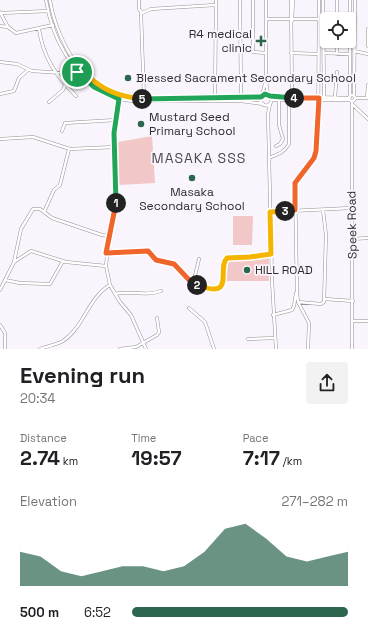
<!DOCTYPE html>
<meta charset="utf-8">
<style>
:root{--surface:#fff;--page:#f2f2f2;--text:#202124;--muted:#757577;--accent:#2c664f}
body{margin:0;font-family:"Space Grotesk",sans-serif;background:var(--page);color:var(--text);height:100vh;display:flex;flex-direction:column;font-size:15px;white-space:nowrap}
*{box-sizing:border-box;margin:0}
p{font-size:13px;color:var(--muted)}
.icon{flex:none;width:22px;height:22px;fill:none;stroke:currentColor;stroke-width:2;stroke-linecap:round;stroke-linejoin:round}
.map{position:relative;height:349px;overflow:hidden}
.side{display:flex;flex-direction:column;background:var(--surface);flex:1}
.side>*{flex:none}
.buttons{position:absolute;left:320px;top:12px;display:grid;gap:8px}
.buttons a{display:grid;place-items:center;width:36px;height:36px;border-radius:4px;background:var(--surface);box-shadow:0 1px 3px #0004;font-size:20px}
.pin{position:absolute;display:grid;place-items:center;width:34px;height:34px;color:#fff;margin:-17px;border:2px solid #fff;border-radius:50%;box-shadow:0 1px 4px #0007}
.km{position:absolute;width:20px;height:20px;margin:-10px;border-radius:50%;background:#222;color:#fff;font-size:11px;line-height:20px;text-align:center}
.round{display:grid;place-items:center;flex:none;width:42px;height:42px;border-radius:4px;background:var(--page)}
.overview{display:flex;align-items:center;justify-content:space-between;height:68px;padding:0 20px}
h1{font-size:22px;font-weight:600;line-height:30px}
.stats{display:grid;grid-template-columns:repeat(3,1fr);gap:6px;height:68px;padding:4px 20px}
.stats div{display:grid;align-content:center}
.stats b{font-size:20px;font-weight:600}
.stats small{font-size:11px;font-weight:400}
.stats p{font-size:11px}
.chart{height:112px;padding:8px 20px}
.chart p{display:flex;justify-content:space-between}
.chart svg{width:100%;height:72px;margin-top:4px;fill:var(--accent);opacity:.7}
ul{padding:0 20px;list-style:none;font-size:13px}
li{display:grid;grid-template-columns:64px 48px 1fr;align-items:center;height:30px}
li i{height:10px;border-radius:5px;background:var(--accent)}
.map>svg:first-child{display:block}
.green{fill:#f1c7c7}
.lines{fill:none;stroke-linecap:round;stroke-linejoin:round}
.minor-casing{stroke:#959096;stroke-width:3.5}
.minor{stroke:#fff;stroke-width:2.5}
.split-1-casing{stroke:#fff;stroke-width:8}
.split-2-casing{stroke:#fff;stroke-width:8}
.split-3-casing{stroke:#fff;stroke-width:8}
.split-4-casing{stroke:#fff;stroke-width:8}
.split-5-casing{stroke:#fff;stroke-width:8}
.split-6-casing{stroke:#fff;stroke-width:8}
.split-1{stroke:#22a559;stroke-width:5}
.split-2{stroke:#f0652b;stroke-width:5}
.split-3{stroke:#f5b400;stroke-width:5}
.split-4{stroke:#f0652b;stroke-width:5}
.split-5{stroke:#22a559;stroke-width:5}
.split-6{stroke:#f5b400;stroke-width:5}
.poi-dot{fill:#2c664f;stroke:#faf5fc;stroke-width:1.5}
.labels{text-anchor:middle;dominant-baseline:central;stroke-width:3.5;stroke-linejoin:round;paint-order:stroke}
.poi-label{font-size:12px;fill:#2f2d30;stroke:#faf5fc;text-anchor:start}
.street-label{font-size:12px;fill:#2f2d30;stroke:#faf5fc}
.quarter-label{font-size:14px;letter-spacing:1px;fill:#4e4a50;stroke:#faf5fc}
</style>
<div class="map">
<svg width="368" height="349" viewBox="0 0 368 349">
<rect width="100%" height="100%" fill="#faf5fc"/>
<path class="green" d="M 152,136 L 155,183 L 119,185 L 118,142 Z
M 233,216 L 253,216 L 252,245 L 233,245 Z
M 269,254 L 269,281 L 226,281 L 225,260 Z"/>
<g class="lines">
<g class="minor-casing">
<path id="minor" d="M 46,0 C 52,38 71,74 106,93 C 109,95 115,99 119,99 C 124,100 127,100 132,101 L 241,101 L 263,104
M 50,0 C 55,34 82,90 120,96 C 145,100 171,98 197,98 C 218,97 240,97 261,97
M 139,0 L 139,9 L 142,13 L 151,9 L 215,5
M 240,0 L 241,97
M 253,0 L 253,52 L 265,53
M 266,0 L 266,81 L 268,95
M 291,0 L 292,100
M 323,0 L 324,100
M 350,0 L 350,97
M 0,12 L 8,27 L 16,33 L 53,25
M 1,13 L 48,11
M 141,13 L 144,99
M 266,19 L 327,19
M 337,19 L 337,0
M 292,21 L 293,0
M 0,26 L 7,27
M 39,29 C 43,57 56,76 76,96
M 368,29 L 368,46
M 354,51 L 368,54
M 291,53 L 318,54
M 324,53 L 349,54
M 337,54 L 337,41
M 0,62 L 17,64 L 32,71 L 63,73 L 77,72
M 0,94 L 14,91 L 19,78 L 28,70
M260.5 100a5.5 5.5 0 1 1 11 0a5.5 5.5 0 1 1-11 0Z
M 262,95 L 265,84
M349 98a3 3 0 1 1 6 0a3 3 0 1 1-6 0Z
M 271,96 L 349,98
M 354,96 L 355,0
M 335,97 L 337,72
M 119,98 L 114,133 L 115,212 L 109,236 L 106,266 L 110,285 L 120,302 L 131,315 L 146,349
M 215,98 L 216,0
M 355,98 L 368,98
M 367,98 L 368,85
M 271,100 L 349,100
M 352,101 L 352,349
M 49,102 L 63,90 L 65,85
M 270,104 L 268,114 L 272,280 L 276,349
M 352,104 L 368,119
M 62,131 L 65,123 L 116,120
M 0,139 L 33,137 L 70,149 L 115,147
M 276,146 L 280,144 L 283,139 L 279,125 L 279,100
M 269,158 C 278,154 284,153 289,144 L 289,100
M 44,212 L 54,190 L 60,185 L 69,149
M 270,212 L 351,208
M 352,239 L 368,238
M 106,253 L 148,251 C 152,254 153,259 156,260 C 162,263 169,260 174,264 C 186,273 206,302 222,284 L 226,259 L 271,254
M 14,262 L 21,229 L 33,209 L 40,209 L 52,218 L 102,235 L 109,236
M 5,280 L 20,283 L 50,284 L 63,261
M 195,284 L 194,280 L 199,259
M 0,290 L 14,262 L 31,251 L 66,262 L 106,266
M 115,294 C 130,290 146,297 161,291
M 325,299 L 353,301
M 298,302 L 321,304 L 324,302 L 326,235 L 323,210
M 189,308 L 205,322 L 214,349
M 273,315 L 292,310 L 294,306 L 296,293
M 353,321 L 368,321
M 0,325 L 5,333 L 5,349
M 248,339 L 275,338
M 40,349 C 47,346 56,345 63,341 C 84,327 88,298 110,285
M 120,349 L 136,347 L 157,335 L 159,332 L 157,318
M 308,349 L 309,323 L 298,302 L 297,292 L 295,183 L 314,158 L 318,146 L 319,0"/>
</g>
<use href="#minor" class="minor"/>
</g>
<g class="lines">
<g class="split-1-casing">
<path id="split-1" d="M 77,72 L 94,87 L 119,99 L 114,133 L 116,203"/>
</g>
<g class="split-2-casing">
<path id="split-2" d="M 116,203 L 106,253 L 148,251 L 156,260 L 174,264 L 192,283 L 197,285"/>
</g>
<g class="split-3-casing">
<path id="split-3" d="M 197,285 C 237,300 216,269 227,258 L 250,257 L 271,254 L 270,212 L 285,211"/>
</g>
<g class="split-4-casing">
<path id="split-4" d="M 285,211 L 295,210 L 295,183 L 314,158 L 316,151 L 319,98 L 294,98"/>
</g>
<g class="split-5-casing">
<path id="split-5" d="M 142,99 L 261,97 L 265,94 L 270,96 L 294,98"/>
</g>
<g class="split-6-casing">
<path id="split-6" d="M 77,72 L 81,70 C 101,89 115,96 142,99"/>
</g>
<use href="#split-1" class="split-1"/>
<use href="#split-2" class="split-2"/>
<use href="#split-3" class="split-3"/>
<use href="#split-4" class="split-4"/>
<use href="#split-5" class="split-5"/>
<use href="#split-6" class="split-6"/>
</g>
<g class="poi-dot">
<path d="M259 35h4v4h4v4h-4v4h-4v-4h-4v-4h4z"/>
<circle cx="128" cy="78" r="4"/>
<circle cx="141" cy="124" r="4"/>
<circle cx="192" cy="178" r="4"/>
<circle cx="247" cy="270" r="4"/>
</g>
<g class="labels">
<g class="poi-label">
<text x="252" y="34" text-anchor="end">R4 medical<tspan x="252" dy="14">clinic</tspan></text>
<text x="136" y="78">Blessed Sacrament Secondary School</text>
<text x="149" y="117">Mustard Seed<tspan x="149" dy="14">Primary School</tspan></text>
<text x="192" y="192" text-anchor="middle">Masaka<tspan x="192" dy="14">Secondary School</tspan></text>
<text x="255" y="270">HILL ROAD</text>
</g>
<g class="street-label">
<text transform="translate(352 225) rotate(-91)">Speek Road</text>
</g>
<g class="quarter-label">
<text x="199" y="158">MASAKA SSS</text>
</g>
</g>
</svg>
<div class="buttons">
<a><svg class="icon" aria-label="locate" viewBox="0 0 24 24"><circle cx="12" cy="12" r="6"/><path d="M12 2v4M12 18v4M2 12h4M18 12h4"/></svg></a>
</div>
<div class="pin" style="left:77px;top:72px;background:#1e9e55"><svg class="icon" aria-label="arrive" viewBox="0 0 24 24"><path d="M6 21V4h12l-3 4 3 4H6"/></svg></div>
<b class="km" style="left:116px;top:203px">1</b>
<b class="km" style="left:197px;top:285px">2</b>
<b class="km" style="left:285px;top:211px">3</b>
<b class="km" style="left:294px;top:98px">4</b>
<b class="km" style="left:142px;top:99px">5</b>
</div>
<section class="side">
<div class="overview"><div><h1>Evening run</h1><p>20:34</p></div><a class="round"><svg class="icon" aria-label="share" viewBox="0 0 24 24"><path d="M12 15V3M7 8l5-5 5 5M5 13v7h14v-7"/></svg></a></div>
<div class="stats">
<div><p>Distance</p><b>2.74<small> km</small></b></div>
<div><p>Time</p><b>19:57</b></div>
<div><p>Pace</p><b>7:17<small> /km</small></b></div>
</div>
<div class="chart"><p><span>Elevation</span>271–282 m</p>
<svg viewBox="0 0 160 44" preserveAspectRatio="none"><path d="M0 44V23L10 26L20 35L30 38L40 35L50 32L60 32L70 35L80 32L90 23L100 9L110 6L120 15L130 26L140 29L150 26L160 23V44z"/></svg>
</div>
<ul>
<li><b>500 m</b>6:52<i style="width:100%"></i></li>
</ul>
</section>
